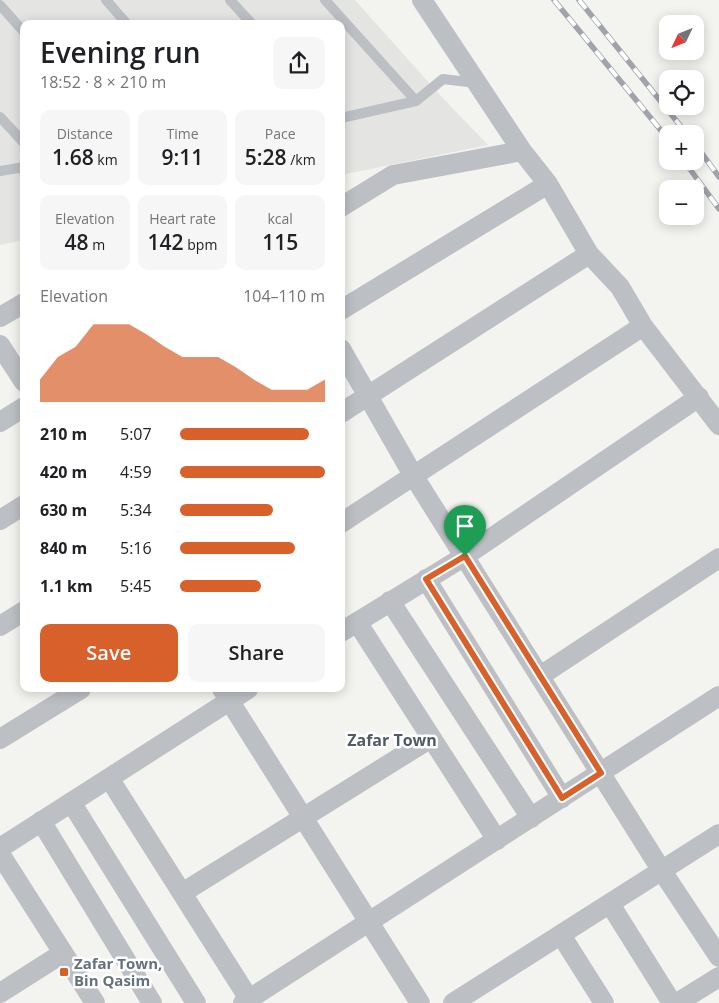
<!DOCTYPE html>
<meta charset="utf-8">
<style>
:root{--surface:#fff;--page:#f6f6f6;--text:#202124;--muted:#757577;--accent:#d8602a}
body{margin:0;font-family:"Open Sans",sans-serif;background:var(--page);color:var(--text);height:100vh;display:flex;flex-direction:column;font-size:19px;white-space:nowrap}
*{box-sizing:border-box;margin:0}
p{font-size:16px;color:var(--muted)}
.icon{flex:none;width:28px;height:28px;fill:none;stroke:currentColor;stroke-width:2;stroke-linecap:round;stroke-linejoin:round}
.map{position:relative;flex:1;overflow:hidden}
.sheet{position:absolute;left:20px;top:20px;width:325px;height:672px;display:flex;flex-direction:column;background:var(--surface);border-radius:10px;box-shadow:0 2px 12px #0003}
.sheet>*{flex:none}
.needle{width:32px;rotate:227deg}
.buttons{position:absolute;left:659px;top:15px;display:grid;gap:10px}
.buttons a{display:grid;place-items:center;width:45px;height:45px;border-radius:10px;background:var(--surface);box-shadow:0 2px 12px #0003;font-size:25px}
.pin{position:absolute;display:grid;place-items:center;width:42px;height:42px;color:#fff;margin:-51px -21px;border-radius:50% 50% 50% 0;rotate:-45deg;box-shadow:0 0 5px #0007}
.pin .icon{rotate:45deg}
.round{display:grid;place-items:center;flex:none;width:52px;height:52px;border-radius:10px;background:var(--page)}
.overview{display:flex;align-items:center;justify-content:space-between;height:85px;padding:0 20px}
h1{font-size:28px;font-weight:600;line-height:38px}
.stats{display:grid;grid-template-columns:repeat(3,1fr);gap:8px;height:85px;padding:5px 20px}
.stats div{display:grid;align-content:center;border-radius:10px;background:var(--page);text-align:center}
.stats b{font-size:21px;font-weight:600}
.stats small{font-size:14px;font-weight:400}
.stats p{font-size:14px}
.chart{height:140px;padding:10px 20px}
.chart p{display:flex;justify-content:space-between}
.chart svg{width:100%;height:90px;margin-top:5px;fill:var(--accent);opacity:.7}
.action{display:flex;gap:10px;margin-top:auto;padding:10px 20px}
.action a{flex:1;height:58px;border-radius:10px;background:var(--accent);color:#fff;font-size:20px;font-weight:600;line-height:58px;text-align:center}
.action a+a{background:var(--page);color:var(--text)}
ul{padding:0 20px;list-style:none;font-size:16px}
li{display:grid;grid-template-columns:80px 60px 1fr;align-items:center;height:38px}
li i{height:12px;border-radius:6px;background:var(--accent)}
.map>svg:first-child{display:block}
.built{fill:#e4e5e3}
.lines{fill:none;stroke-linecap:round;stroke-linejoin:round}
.lane{stroke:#bcbfc3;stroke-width:10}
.street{stroke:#bcbfc3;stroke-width:20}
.rail-casing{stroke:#a0a4aa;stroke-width:5.5}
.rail{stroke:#fff;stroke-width:4;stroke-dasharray:11;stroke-linecap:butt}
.route-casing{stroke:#fff;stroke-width:10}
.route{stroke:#d8602a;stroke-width:6}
.poi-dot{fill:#d8602a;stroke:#fff;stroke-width:2}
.labels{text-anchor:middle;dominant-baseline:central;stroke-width:5;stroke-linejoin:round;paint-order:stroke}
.poi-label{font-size:15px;font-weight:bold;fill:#64717f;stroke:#fff;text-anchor:start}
.neighbourhood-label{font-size:16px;font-weight:bold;fill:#515b64;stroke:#fff}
</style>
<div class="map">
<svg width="719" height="1003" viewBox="0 0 719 1003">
<rect width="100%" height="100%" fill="#f3f3ef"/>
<path class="built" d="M 0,0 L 355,0 L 439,94 L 488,145 L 341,175 L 341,24 L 24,24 L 24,240 L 0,245 Z"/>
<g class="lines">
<path class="lane" d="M 106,0 L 127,24
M 230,0 L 252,24
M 325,0 L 416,101
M 0,5 L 24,32
M 0,117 L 24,143
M 341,118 L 416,101 L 443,79 L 476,83
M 0,171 L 24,167"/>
<path class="street" d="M 422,0 L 522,151 L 548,184 L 589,254 L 620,287 L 643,326 L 719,425
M 341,207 L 393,175 L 522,151
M 341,310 L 548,184
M 0,317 L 24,303
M 0,345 L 24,382
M 341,349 L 413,475 L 662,871 L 719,957
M 341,413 L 589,254
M 0,422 L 24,407
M 0,520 L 24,505
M 341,523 L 643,326
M 426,579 L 562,798
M 390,601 L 531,818
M 357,622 L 497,840
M 0,626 L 24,611
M 341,632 L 465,556 L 699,397
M 540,676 L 719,558
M 222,689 L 420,1003
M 0,739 L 81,689
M 109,778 L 249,999
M 71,802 L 196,1003
M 41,821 L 152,1003
M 0,848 L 248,689
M 0,854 L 95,1003
M 182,893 L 431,738
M 610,904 L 672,1003
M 561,935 L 604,1003
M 0,993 L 63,953
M 243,1003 L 719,696
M 453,1003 L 719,834
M 677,1003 L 719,977"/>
<g class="rail-casing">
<path id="rail" d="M 554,0 L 668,139
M 579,0 L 687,134
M 695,144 L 719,177
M 684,161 L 719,209"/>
</g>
<use href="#rail" class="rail"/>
</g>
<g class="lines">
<g class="route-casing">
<path id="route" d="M 465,556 L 601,773 L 562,798 L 426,579 Z"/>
</g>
<use href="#route" class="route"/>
</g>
<rect class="poi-dot" x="59" y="967" width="10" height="10" rx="2.5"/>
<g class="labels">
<g class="poi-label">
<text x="74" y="963">Zafar Town,<tspan x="74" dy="17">Bin Qasim</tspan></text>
</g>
<g class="neighbourhood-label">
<text x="392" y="740">Zafar Town</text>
</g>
</g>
</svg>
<div class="buttons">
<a><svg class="needle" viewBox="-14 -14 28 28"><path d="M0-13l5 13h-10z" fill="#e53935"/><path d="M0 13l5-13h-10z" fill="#757577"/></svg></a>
<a><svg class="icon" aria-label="locate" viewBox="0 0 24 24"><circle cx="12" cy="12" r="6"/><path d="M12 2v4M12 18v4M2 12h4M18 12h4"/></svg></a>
<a>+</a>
<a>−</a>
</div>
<div class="pin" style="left:465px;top:556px;background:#1e9e55"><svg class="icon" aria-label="arrive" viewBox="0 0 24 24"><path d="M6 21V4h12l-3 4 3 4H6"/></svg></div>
<section class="sheet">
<div class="overview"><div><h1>Evening run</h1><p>18:52 · 8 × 210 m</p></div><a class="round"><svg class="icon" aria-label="share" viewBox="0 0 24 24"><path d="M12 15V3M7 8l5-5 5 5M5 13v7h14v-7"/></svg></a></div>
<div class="stats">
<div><p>Distance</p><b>1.68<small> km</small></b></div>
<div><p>Time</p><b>9:11</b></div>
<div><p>Pace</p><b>5:28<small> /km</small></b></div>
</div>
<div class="stats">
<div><p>Elevation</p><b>48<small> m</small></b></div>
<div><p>Heart rate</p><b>142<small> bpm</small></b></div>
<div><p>kcal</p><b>115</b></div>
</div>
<div class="chart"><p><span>Elevation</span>104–110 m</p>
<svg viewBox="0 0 160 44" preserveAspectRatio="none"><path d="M0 44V33L10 22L20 17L30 6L40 6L50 6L60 11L70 17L80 22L90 22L100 22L110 27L120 33L130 38L140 38L150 38L160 33V44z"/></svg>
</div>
<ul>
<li><b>210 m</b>5:07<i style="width:89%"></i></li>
<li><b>420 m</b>4:59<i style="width:100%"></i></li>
<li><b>630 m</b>5:34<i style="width:64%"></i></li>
<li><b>840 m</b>5:16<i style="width:79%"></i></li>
<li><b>1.1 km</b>5:45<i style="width:56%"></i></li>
</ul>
<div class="action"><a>Save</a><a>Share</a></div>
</section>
</div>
